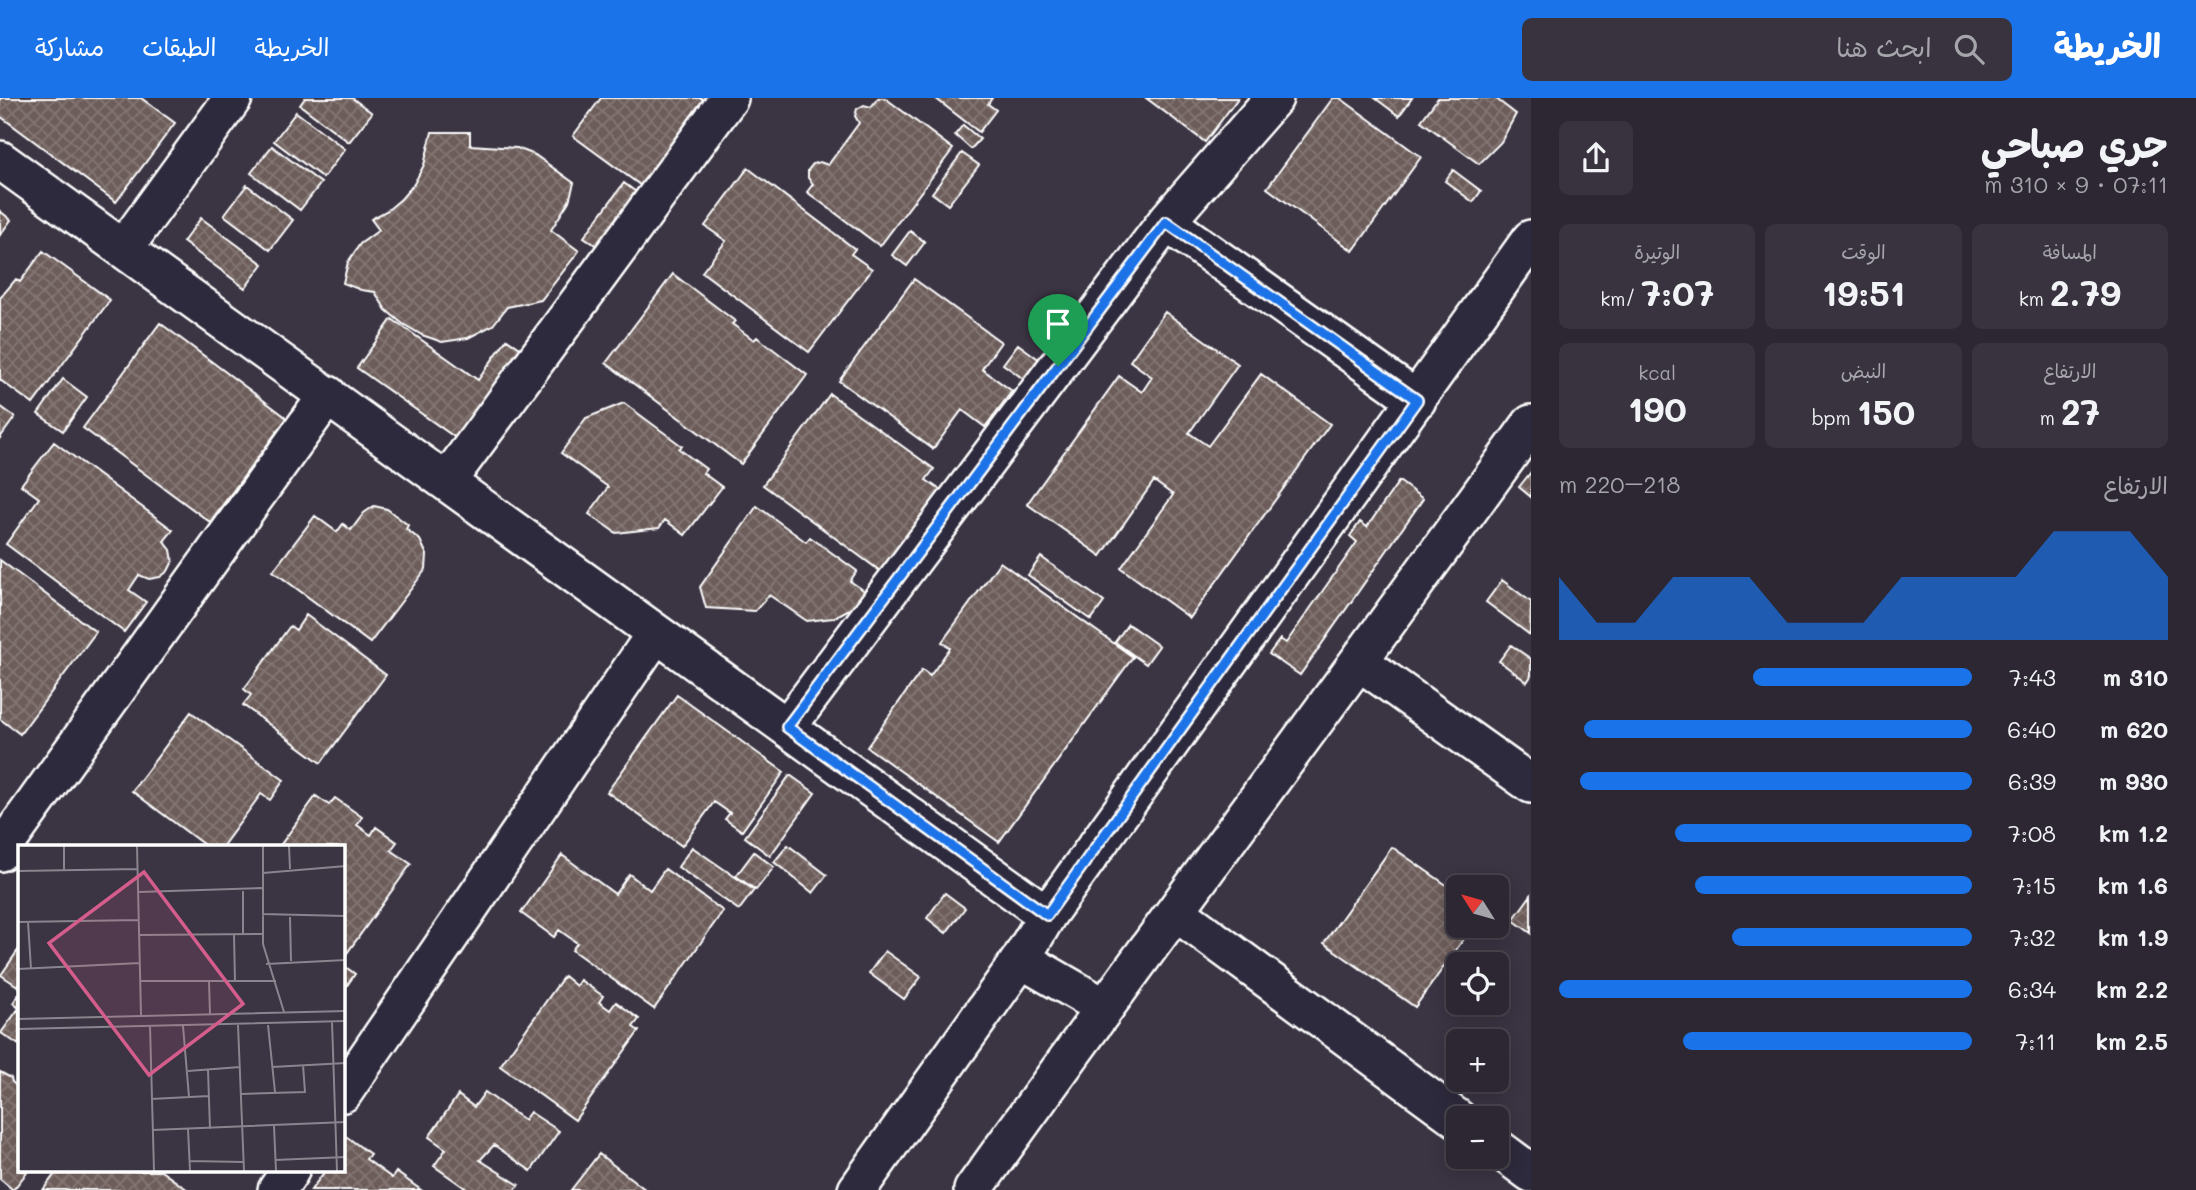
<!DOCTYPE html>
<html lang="ar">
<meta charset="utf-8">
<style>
:root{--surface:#2c2732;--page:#38333e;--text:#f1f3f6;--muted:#a6a5ac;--line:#48444d;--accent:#1a73e8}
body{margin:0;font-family:Mali,"Playpen Sans Arabic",sans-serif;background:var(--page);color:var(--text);direction:rtl;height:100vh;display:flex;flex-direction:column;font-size:26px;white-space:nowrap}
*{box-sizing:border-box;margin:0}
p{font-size:23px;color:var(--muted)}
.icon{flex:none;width:38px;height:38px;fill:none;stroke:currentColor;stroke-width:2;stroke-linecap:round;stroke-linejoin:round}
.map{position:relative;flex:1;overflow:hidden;direction:ltr}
.sheet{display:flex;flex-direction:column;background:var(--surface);width:665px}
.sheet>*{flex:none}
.needle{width:46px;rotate:307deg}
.tools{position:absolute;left:1446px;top:777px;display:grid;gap:14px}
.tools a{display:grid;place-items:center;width:63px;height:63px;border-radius:10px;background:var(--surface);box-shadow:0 4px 18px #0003,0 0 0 2px var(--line);font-size:35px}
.pin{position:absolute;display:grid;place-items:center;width:60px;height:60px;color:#fff;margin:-72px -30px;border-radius:50% 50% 50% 0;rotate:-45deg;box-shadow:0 0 7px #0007}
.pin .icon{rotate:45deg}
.round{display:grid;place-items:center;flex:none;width:74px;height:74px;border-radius:10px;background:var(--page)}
.summary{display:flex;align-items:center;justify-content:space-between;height:119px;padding:0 28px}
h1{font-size:38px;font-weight:700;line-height:52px}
.figures{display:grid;grid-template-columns:repeat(3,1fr);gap:10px;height:119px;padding:7px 28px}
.figures div{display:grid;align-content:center;border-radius:10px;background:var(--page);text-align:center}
.figures b{font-size:35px;font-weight:700}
.figures small{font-size:19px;font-weight:400}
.figures p{font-size:19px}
.chart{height:196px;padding:14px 28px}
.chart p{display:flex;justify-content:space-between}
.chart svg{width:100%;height:126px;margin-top:7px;fill:var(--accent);opacity:.7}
ul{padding:0 28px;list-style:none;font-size:23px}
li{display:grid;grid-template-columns:112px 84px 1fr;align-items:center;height:52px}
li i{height:18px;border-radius:9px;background:var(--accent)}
header{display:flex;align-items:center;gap:42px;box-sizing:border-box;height:98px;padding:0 35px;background:var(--accent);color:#fff}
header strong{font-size:33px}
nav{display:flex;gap:38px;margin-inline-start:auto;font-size:24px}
.search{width:490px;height:63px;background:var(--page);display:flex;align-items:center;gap:18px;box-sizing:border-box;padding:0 24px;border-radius:10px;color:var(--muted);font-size:26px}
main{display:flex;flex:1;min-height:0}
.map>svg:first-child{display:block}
.building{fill:url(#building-cross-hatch);stroke:#fff;stroke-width:2}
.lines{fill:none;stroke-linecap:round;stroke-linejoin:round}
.minor-casing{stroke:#fff;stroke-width:42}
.minor{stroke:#2f2a3d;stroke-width:37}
.route-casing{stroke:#fff;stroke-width:14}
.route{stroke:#1a73e8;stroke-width:9}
.inset-road{fill:none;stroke:#89858e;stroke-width:2}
.view{fill:#d45d8c;fill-opacity:0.15;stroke:#d45d8c;stroke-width:3.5}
.inset-edge{fill:none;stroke:#fff;stroke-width:3.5}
</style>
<header>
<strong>الخريطة</strong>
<div class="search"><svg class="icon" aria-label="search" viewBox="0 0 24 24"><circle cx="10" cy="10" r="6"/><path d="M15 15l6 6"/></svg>ابحث هنا</div>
<nav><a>الخريطة</a><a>الطبقات</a><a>مشاركة</a></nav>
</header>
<main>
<section class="sheet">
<div class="summary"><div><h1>جري صباحي</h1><p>07:11 · 9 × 310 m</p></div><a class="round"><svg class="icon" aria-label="share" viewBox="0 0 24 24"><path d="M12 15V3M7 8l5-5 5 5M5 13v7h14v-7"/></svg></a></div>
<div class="figures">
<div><p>المسافة</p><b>2.79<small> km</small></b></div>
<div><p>الوقت</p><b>19:51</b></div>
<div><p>الوتيرة</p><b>7:07<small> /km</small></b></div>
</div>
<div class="figures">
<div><p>الارتفاع</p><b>27<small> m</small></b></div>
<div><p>النبض</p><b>150<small> bpm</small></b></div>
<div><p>kcal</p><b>190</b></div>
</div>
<div class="chart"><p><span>الارتفاع</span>218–220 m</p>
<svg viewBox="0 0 160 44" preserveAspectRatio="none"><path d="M0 44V22L10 38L20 38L30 22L40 22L50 22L60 38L70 38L80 38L90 22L100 22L110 22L120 22L130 6L140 6L150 6L160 22V44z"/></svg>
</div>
<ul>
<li><b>310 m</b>7:43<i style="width:53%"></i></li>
<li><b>620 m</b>6:40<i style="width:94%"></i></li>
<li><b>930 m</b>6:39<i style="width:95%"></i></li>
<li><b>1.2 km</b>7:08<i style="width:72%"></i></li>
<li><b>1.6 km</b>7:15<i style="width:67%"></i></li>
<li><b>1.9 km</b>7:32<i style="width:58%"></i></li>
<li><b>2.2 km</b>6:34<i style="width:100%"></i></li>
<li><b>2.5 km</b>7:11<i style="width:70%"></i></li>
</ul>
</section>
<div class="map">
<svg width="1531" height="1092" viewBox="0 0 1531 1092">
<defs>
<pattern id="building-cross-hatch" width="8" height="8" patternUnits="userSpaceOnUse" patternTransform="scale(1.75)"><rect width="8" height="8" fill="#6d5d5a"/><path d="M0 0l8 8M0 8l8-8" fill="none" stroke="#837573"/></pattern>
</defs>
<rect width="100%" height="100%" fill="#3b3443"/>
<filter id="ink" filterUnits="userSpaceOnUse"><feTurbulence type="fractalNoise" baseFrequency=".0143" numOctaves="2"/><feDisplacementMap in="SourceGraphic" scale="14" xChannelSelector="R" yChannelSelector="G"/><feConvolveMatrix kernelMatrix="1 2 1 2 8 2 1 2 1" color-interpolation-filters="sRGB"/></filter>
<g filter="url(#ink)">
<path class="building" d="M 0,0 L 141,0 L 175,25 L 116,104 L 0,18 Z
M 305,0 L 352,0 L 372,15 L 349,44 L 300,7 Z
M 601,0 L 701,0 L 715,10 L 651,95 L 573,38 Z
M 878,0 L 885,0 L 953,51 L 880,148 L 807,94 L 813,86 L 808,80 L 808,72 L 813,66 L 820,64 L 828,67 L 859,25 L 855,18 L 857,11 L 864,7 L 871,9 Z
M 935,0 L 992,0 L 988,6 L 996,12 L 979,34 Z
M 1146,0 L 1238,0 L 1205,44 Z
M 1333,0 L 1340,0 L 1421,59 L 1353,153 L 1267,90 Z
M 1375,0 L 1412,0 L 1399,18 Z
M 1438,0 L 1495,0 L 1516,16 L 1501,44 L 1479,66 L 1421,23 Z
M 296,14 L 345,51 L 323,80 L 274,43 Z
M 963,27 L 980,41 L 971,51 L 955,37 Z
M 432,34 L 470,34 L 470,47 L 517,50 L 535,57 L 574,85 L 569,103 L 551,132 L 579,153 L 541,202 L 507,209 L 493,227 L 468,240 L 442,244 L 422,237 L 403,226 L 386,212 L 375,194 L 361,192 L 343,185 L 348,164 L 360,146 L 379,132 L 371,121 L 388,112 L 401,101 L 414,86 L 424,67 Z
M 272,48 L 321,85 L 300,112 L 251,75 Z
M 962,55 L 979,67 L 948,107 L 932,95 Z
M 748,70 L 855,151 L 851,156 L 872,171 L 809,254 L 702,174 L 726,143 L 705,128 Z
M 1453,72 L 1481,93 L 1473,104 L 1445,83 Z
M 624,85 L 648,103 L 608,156 L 584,139 Z
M 247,87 L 293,122 L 270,152 L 224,117 Z
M 0,113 L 11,122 L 0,137 Z
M 201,120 L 263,166 L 245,190 L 183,144 Z
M 910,133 L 925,144 L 907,168 L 892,157 Z
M 43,153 L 110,202 L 33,306 L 0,282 L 0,200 L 16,181 L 20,184 Z
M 673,176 L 735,223 L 732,226 L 754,242 L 757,239 L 807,277 L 741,366 L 606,265 Z
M 914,181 L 1001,244 L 982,271 L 1012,293 L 985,329 L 962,312 L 933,351 L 839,283 Z
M 1165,214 L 1238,266 L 1189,335 L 1208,348 L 1261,276 L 1330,326 L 1190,520 L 1121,470 L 1173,397 L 1154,383 L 1101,458 L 1027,406 L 1119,278 L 1142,294 L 1152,279 L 1130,263 Z
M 392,221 L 478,282 L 507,241 L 527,255 L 463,345 L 357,270 Z
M 160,225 L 287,320 L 210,424 L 83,330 Z
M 1018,246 L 1048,268 L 1033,288 L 1003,266 Z
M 63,281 L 87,299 L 63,333 L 38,316 Z
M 830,296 L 934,371 L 926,382 L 946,396 L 887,478 L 763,387 Z
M 624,305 L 682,348 L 679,351 L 706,371 L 703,375 L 722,389 L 685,437 L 665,422 L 659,430 L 616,435 L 589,416 L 608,389 L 561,355 L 586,320 Z
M 0,308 L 15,319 L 0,340 Z
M 54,344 L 173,432 L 164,443 L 171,452 L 173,463 L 168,473 L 160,479 L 149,481 L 139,477 L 129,492 L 146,504 L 124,534 L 6,446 L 39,400 L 21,387 Z
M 1531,374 L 1531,399 L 1519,389 Z
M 1399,383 L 1423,401 L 1300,577 L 1269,556 L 1280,541 L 1286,545 L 1357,444 L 1350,438 L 1360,424 L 1367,429 Z
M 374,408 L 387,411 L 408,427 L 406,431 L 420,442 L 427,457 L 426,471 L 370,545 L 273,473 L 315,418 L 337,434 L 343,426 L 351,432 L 364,415 Z
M 757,408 L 806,444 L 810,439 L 857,473 L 850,483 L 869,496 L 859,513 L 853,509 L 833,520 L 807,523 L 769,497 L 755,513 L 706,510 L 700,489 Z
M 1041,459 L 1104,504 L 1091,522 L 1028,477 Z
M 0,462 L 96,534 L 20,636 L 0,621 Z
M 1000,464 L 1133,559 L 999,744 L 867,649 L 922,572 L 930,578 L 950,550 L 942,544 Z
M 1502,482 L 1531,504 L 1530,537 L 1486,504 Z
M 306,517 L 386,577 L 321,665 L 243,607 L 251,597 L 244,591 L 290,528 L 296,532 Z
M 1128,526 L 1159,548 L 1146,566 L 1115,544 Z
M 1511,547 L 1531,561 L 1531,578 L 1527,584 L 1499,563 Z
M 677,597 L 784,674 L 742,733 L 725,721 L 730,715 L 714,704 L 682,748 L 607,694 Z
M 191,614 L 284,682 L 270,702 L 261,696 L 222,749 L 207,749 L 132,693 Z
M 790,677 L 815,695 L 770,758 L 745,739 Z
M 316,698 L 329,707 L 335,700 L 362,719 L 357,727 L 371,737 L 376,729 L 397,744 L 391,752 L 411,766 L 347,855 L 343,852 L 343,749 L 279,749 Z
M 788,747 L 827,777 L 813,795 L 774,764 Z
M 692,749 L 754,792 L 739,812 L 678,769 Z
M 1392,749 L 1458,795 L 1458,828 L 1473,828 L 1415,909 L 1324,845 Z
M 754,754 L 774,769 L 756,792 L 736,778 Z
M 562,757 L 615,796 L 629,776 L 650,792 L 665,771 L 723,813 L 654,911 L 572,852 L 577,845 L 559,832 L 554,839 L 521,815 Z
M 945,795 L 965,810 L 946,835 L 927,820 Z
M 1531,797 L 1531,835 L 1513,822 Z
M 19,851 L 19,889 L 1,877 Z
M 885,853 L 921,879 L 904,901 L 869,875 Z
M 343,867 L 355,876 L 343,893 Z
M 564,878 L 576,888 L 580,882 L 603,898 L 599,904 L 610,912 L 616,904 L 639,921 L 633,929 L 639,933 L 575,1022 L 500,968 Z
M 19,896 L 19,947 L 1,935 L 19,910 L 13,905 Z
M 0,974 L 11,980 L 12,984 L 19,990 L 19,1073 L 28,1073 L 13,1092 L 0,1081 Z
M 485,994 L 524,1022 L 530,1014 L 559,1033 L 531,1073 L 494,1047 L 480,1062 L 519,1087 L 515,1092 L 468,1092 L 434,1068 L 446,1051 L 429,1039 L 458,997 L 474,1009 Z
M 347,1039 L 370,1056 L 366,1061 L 392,1080 L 396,1074 L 421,1092 L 311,1092 L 325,1073 L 343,1073 L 343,1045 Z
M 599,1056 L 646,1092 L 571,1092 Z
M 57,1073 L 161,1073 L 188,1092 L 43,1092 Z"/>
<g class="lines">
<g class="minor-casing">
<path id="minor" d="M 0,62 L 1047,817
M 1166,124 L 1417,302
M 124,150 L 233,0
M 447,383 L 729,0
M 1360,564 L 1531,686
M 787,629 L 1166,124 L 1274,0
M 0,754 L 328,297
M 1176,814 L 1458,1021
M 1021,861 L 1104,909
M 343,995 L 656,535
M 1496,1049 L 1531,1075
M 277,1092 L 290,1073
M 857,1092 L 1021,861 L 1047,817 L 1531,141
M 973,1092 C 1157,835 1347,582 1531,326"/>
</g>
<use href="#minor" class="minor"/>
</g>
</g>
<g class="lines" filter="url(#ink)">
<g class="route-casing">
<path id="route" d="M 1166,124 L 1417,302 L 1047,817 L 787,629 Z"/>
</g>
<use href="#route" class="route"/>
</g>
<g transform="translate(18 747)">
<rect width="327" height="327" fill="#3b3443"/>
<path class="inset-road" d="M 119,1 L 123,170M 245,1 L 245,99 L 266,167M 271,1 L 272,24M 0,26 L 120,24M 46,26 L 46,1M 245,28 L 328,21M 225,46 L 225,89M 121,47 L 244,43M 244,69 L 328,71M 272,72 L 273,116M 0,77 L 121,75M 10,77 L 13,124M 216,89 L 217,137M 122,90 L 244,89M 248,119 L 328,115M 0,124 L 122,118M 122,136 L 258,136M 191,136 L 192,169M 0,174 L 328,166M 314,177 L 319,326M 220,180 L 226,326M 250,180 L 257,247M 132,181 L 136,326M 165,181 L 171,252M 0,184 L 328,176M 254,222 L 328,218M 190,225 L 192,284M 170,226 L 222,222M 223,249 L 287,247 L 285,220M 133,254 L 191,251M 256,281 L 258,326M 170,284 L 172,326M 134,285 L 328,277M 257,315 L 328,312M 171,316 L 226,317"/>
<path class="view" d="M 126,27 L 225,159 L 131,230 L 31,98 Z"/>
<rect width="327" height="327" class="inset-edge"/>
</g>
</svg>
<div class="tools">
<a><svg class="needle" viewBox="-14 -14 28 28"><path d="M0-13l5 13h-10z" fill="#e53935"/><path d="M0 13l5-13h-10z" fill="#a6a5ac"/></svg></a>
<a><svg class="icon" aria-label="locate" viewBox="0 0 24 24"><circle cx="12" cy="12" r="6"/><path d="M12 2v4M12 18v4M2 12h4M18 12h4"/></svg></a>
<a>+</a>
<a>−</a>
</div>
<div class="pin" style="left:1058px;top:268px;background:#1e9e55"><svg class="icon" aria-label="arrive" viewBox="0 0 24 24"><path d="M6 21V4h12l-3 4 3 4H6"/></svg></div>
</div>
</main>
